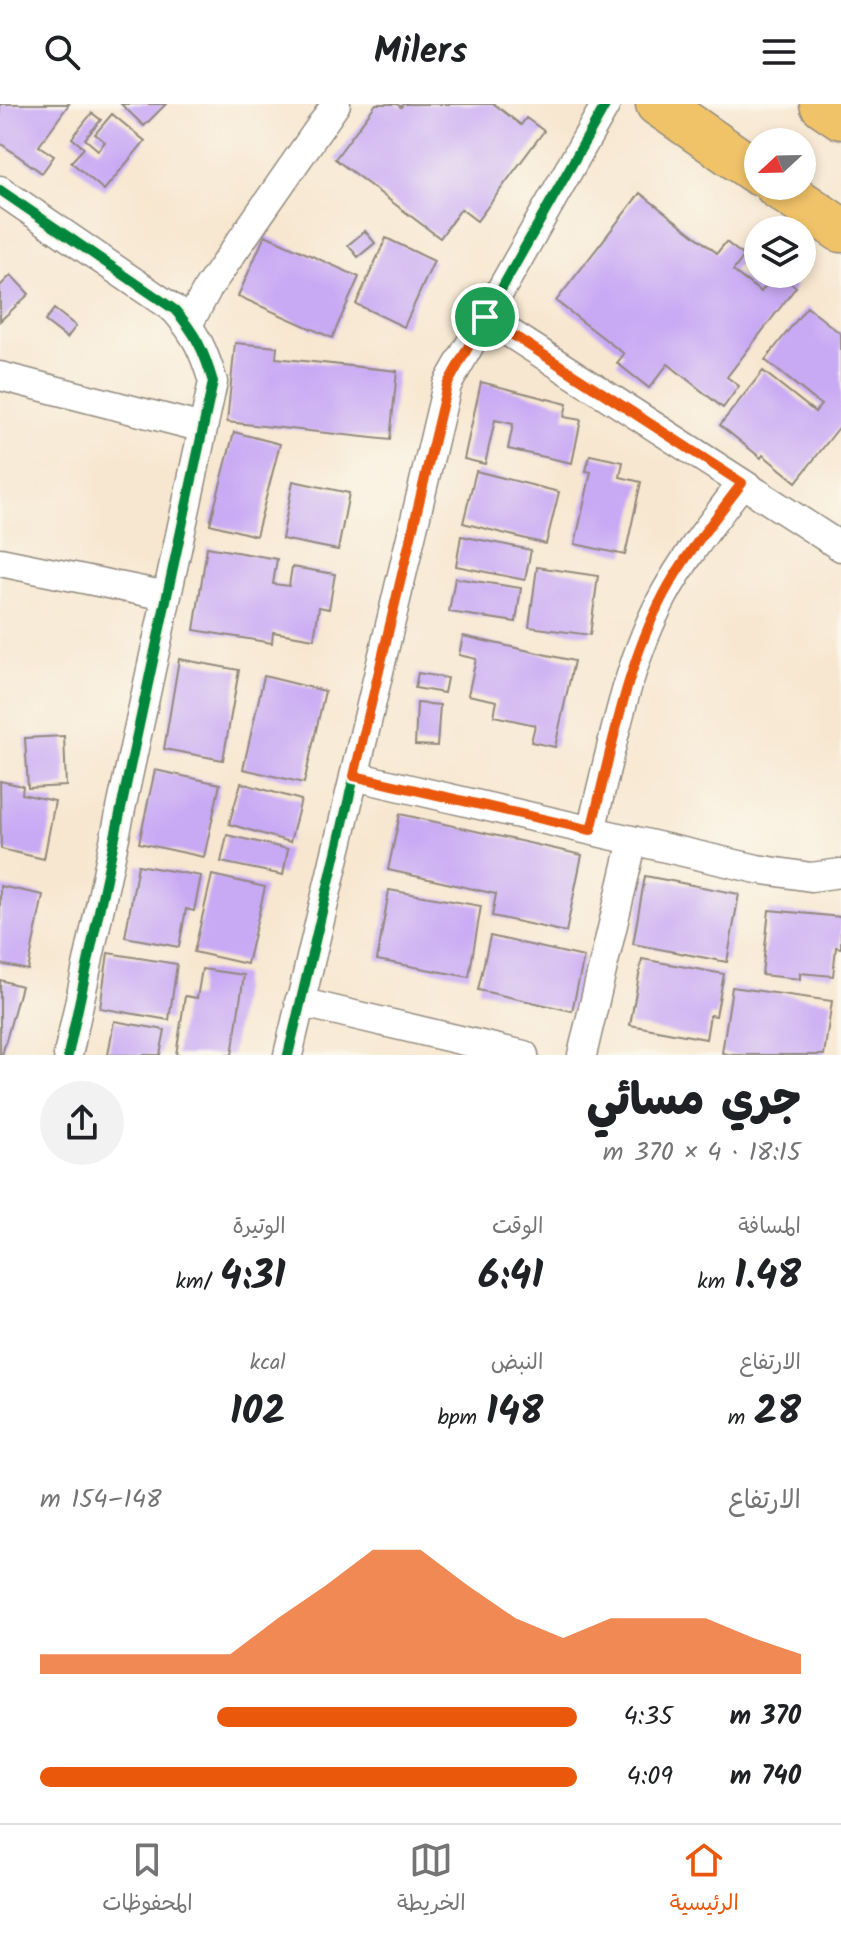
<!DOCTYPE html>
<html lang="ar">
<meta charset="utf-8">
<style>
:root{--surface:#fff;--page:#f2f2f2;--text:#202124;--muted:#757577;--line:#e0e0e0;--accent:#ea580c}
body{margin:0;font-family:Kalam,"Playpen Sans Arabic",sans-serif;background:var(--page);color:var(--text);direction:rtl;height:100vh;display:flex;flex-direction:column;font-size:30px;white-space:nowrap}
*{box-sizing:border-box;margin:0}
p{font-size:26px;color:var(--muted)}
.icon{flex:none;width:44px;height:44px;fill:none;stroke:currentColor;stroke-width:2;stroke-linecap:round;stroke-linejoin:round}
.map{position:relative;height:951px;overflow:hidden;direction:ltr}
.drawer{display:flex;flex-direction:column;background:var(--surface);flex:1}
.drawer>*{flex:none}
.needle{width:52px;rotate:248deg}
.tools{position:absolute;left:744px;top:24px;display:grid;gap:16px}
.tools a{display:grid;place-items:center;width:72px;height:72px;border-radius:50%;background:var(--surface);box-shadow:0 4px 12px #0003;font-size:40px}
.pin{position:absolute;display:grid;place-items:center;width:68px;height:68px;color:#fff;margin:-34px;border:4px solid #fff;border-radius:50%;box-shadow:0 2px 8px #0007}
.round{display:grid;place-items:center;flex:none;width:84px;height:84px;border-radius:42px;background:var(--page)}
.headline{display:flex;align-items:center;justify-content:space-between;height:136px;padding:0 40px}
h1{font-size:44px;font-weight:800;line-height:60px}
.figures{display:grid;grid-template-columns:repeat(3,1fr);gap:12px;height:136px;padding:8px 40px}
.figures div{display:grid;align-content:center}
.figures b{font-size:40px;font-weight:800}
.figures small{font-size:22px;font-weight:400}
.figures p{font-size:22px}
.chart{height:224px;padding:16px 40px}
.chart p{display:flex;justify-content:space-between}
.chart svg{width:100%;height:144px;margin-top:8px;fill:var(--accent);opacity:.7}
ul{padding:0 40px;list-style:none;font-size:26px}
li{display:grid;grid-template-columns:128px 96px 1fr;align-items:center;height:60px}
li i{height:20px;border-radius:10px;background:var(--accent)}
header{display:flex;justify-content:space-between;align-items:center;height:104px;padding:0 40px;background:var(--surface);font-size:36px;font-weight:800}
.tab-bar{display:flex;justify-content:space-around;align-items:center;height:112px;border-top:2px solid var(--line);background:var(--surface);font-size:22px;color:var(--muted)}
.tab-bar a{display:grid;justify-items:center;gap:4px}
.tab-bar .active{color:var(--accent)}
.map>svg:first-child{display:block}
.building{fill:#c8a9f4}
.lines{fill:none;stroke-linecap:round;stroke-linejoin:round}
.minor-casing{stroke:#91897e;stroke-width:31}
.primary-casing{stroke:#91897e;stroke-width:47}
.minor{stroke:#fff;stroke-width:28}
.primary{stroke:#f1c369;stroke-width:44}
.cycleway-casing{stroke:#fbf7ec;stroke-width:15}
.cycleway{stroke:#00873e;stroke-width:10}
.route-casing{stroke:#fff;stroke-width:16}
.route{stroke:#ea580c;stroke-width:10}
</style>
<header><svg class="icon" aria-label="menu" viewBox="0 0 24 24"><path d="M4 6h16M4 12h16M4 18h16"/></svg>Milers<svg class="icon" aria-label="search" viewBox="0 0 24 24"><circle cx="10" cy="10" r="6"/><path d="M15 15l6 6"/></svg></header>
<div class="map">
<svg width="841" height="951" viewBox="0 0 841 951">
<rect width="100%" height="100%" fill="#fbf7ec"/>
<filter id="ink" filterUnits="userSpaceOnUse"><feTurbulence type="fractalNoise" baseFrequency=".0125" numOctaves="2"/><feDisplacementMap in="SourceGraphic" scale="16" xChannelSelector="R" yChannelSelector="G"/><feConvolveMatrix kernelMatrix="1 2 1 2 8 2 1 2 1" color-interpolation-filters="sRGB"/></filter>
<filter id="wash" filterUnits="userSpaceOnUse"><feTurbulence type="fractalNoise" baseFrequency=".006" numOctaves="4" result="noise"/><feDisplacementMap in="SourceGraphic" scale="32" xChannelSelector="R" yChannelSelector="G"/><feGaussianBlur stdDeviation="1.8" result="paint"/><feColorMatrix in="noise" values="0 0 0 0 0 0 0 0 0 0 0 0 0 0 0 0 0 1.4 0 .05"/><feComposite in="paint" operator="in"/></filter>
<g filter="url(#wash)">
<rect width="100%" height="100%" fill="#f7e7d0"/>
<g id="blocks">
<path class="building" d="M 0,0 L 69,0 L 39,42 L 54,52 L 42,69 L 0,39 Z
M 121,0 L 166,0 L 144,22 Z
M 376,0 L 397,0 L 401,3 L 403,0 L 494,0 L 521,21 L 526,14 L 544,27 L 477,117 L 461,105 L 440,134 L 335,55 Z
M 92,9 L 101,16 L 85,35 L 98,46 L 105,38 L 95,30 L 112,10 L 145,37 L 104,86 L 71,58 L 84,44 L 72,34 Z
M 640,89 L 717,149 L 726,138 L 744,152 L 733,167 L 761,188 L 774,170 L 779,170 L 796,183 L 727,273 L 739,282 L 723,304 L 668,260 L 649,284 L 617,259 L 624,250 L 556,197 Z
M 365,127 L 375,139 L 358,153 L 348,141 Z
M 265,131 L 359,173 L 332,234 L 238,192 Z
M 386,134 L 434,157 L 404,223 L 356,200 Z
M 11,171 L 29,190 L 0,217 L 0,182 Z
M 807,203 L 841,230 L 841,321 L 796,378 L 763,351 L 761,354 L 720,321 L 763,267 L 815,308 L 821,301 L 765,256 Z
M 54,205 L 76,222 L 67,234 L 45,217 Z
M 235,239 L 277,243 L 276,254 L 397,267 L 390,336 L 227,318 Z
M 481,278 L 567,300 L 564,313 L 581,316 L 572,359 L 508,345 L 513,320 L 495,316 L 485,360 L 464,355 Z
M 234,328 L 280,340 L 256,432 L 210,420 Z
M 590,351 L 623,358 L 620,373 L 641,378 L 625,451 L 575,440 L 591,368 L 586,367 Z
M 476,367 L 559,388 L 546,440 L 463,419 Z
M 293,377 L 349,389 L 338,446 L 282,435 Z
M 461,432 L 531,446 L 525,476 L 456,462 Z
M 207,443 L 277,455 L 273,480 L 289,482 L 292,463 L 335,470 L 329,505 L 319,503 L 314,535 L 273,528 L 272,539 L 194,526 Z
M 537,463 L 598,472 L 590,531 L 529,523 Z
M 455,474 L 521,484 L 516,518 L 449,508 Z
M 463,532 L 574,557 L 555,643 L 531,638 L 535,621 L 494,612 L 497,597 L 468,591 L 476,555 L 459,551 Z
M 179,555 L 239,566 L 223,656 L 164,645 Z
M 418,569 L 447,574 L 444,589 L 415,584 Z
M 264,572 L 325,587 L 304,679 L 243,665 Z
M 417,599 L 440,601 L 437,642 L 415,641 Z
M 64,632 L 66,682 L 28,684 L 25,634 Z
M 155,666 L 220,680 L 204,753 L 139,739 Z
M 0,677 L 23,682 L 22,690 L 55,697 L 44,755 L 1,745 Z
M 241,679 L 301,696 L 290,738 L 229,720 Z
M 400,710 L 582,751 L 566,828 L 492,812 L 496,790 L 388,766 Z
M 227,731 L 288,745 L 283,771 L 221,758 Z
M 138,761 L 201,772 L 194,807 L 186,805 L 179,843 L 125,833 Z
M 212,771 L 265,783 L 247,860 L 194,848 Z
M 645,772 L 739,790 L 727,858 L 633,840 Z
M 0,782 L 43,791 L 28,866 L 0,860 Z
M 389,786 L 481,802 L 469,873 L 377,856 Z
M 769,806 L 841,813 L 841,844 L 836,843 L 833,872 L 800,869 L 800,875 L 762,871 Z
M 490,832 L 584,853 L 572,907 L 478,886 Z
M 108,849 L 177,860 L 169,916 L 100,904 Z
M 642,855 L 724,870 L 716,912 L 710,911 L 706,935 L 630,921 Z
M 202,865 L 244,871 L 232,951 L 176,951 L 185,892 L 197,894 Z
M 0,876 L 21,882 L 2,951 L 0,951 Z
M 732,883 L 832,897 L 824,951 L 735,951 L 722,949 Z
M 114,917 L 165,926 L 160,951 L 108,951 Z"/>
</g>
</g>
<g filter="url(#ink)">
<use href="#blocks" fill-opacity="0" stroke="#91897e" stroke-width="2"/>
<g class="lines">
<g class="minor-casing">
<path id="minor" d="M 0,86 L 175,206 C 196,230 204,247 213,278 L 68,951
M 485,213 L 841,443
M 188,221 L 208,184 L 336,0
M 0,272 L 203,324
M 0,458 L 167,492
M 354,672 L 757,765 L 811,773 L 841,769
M 591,726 C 611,649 626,561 664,491 C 686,451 715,415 742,379
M 299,898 L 524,951
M 288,951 L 447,281 L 606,0
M 582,951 L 633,736"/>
</g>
<g class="primary-casing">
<path id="primary" d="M 658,0 L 758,69
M 822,0 L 841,13
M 777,82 L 841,126"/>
</g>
<use href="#minor" class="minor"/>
<use href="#primary" class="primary"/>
<g class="cycleway-casing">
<path id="cycleway" d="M 0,86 L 175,206 C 196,230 204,247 213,278 L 68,951
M 288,951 L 447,281 L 606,0"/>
</g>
<use href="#cycleway" class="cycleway"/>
</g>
</g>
<g class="lines" filter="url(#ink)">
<g class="route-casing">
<path id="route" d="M 485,213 L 742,379 C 715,415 685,451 664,490 C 626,562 611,648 591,726 L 354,672 L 447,281 Z"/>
</g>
<use href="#route" class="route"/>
</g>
</svg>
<div class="tools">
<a><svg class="needle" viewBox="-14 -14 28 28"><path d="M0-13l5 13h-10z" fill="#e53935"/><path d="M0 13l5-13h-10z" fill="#757577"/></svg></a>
<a><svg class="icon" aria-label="layers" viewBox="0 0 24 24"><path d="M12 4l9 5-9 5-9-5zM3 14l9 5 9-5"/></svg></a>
</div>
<div class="pin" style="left:485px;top:213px;background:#1e9e55"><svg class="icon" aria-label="arrive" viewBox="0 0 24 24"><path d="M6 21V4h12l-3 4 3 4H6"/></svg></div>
</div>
<section class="drawer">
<div class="headline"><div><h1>جري مسائي</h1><p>18:15 · 4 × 370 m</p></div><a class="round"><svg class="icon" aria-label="share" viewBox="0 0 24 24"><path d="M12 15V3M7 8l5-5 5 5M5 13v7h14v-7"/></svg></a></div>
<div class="figures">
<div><p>المسافة</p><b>1.48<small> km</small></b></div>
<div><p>الوقت</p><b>6:41</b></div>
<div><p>الوتيرة</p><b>4:31<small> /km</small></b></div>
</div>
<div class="figures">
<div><p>الارتفاع</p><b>28<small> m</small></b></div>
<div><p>النبض</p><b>148<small> bpm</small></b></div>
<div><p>kcal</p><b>102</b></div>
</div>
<div class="chart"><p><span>الارتفاع</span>148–154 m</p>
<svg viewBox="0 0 160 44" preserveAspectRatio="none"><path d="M0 44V38L10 38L20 38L30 38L40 38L50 27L60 17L70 6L80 6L90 17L100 27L110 33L120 27L130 27L140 27L150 33L160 38V44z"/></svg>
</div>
<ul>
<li><b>370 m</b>4:35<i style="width:67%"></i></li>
<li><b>740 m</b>4:09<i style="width:100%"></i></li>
</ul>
</section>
<nav class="tab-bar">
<a class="active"><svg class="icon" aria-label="home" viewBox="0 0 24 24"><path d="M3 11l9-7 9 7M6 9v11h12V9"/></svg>الرئيسية</a>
<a><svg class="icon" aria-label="map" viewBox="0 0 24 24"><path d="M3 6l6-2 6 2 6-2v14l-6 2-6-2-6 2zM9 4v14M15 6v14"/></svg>الخريطة</a>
<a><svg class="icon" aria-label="saved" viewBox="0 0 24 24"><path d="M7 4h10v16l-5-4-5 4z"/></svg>المحفوظات</a>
</nav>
